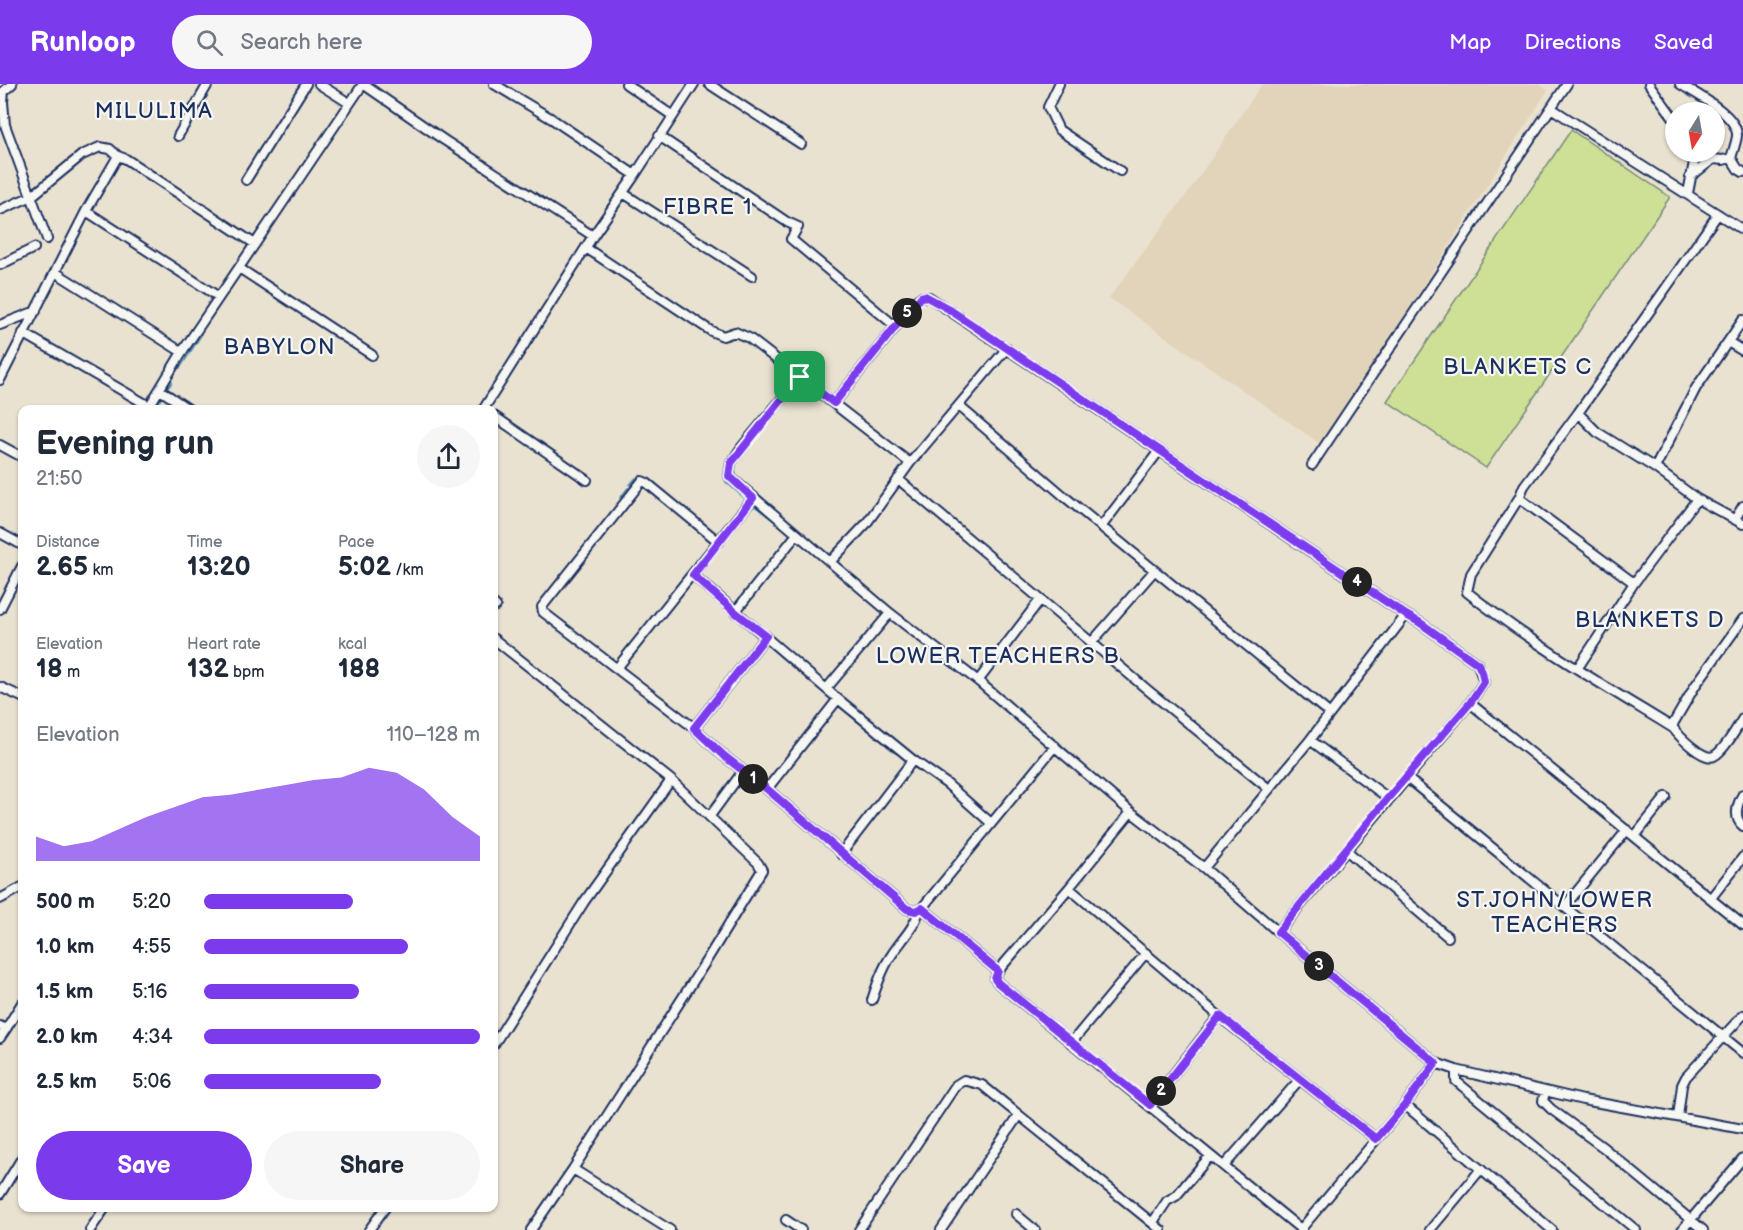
<!DOCTYPE html>
<meta charset="utf-8">
<style>
:root{--surface:#fff;--page:#f6f6f7;--text:#1f2937;--muted:#747a83;--accent:#7c3aed}
body{margin:0;font-family:"Balsamiq Sans",sans-serif;background:var(--page);color:var(--text);height:100vh;display:flex;flex-direction:column;font-size:22px;white-space:nowrap}
*{box-sizing:border-box;margin:0}
p{font-size:20px;color:var(--muted)}
.icon{flex:none;width:33px;height:33px;fill:none;stroke:currentColor;stroke-width:2;stroke-linecap:round;stroke-linejoin:round}
.map{position:relative;flex:1;overflow:hidden}
.panel{position:absolute;left:18px;top:321px;width:480px;height:807px;display:flex;flex-direction:column;background:var(--surface);border-radius:12px;box-shadow:0 2px 4px #0004}
.panel>*{flex:none}
.needle{width:39px;rotate:191deg}
.controls{position:absolute;left:1665px;top:18px;display:grid;gap:12px}
.controls a{display:grid;place-items:center;width:60px;height:60px;border-radius:50%;background:var(--surface);box-shadow:0 2px 4px #0004;font-size:30px}
.pin{position:absolute;display:grid;place-items:center;width:51px;height:51px;color:#fff;margin:-26px;border-radius:12px;box-shadow:0 3px 9px #0006}
.km{position:absolute;width:30px;height:30px;margin:-15px;border-radius:50%;background:#222;color:#fff;font-size:16px;line-height:30px;text-align:center}
.round{display:grid;place-items:center;flex:none;width:63px;height:63px;border-radius:32px;background:var(--page)}
.summary{display:flex;align-items:center;justify-content:space-between;height:102px;padding:0 18px}
h1{font-size:33px;font-weight:800;line-height:45px}
.figures{display:grid;grid-template-columns:repeat(3,1fr);gap:9px;height:102px;padding:6px 18px}
.figures div{display:grid;align-content:center}
.figures b{font-size:26px;font-weight:800}
.figures small{font-size:16px;font-weight:400}
.figures p{font-size:16px}
.chart{height:168px;padding:12px 18px}
.chart p{display:flex;justify-content:space-between}
.chart svg{width:100%;height:108px;margin-top:6px;fill:var(--accent);opacity:.7}
.primary-button{display:flex;gap:12px;margin-top:auto;padding:12px 18px}
.primary-button a{flex:1;height:69px;border-radius:36px;background:var(--accent);color:#fff;font-size:24px;font-weight:800;line-height:69px;text-align:center}
.primary-button a+a{background:var(--page);color:var(--text)}
ul{padding:0 18px;list-style:none;font-size:20px}
li{display:grid;grid-template-columns:96px 72px 1fr;align-items:center;height:45px}
li i{height:15px;border-radius:8px;background:var(--accent)}
header{display:flex;align-items:center;gap:36px;box-sizing:border-box;height:84px;padding:0 30px;background:var(--accent);color:#fff}
header strong{font-size:28px}
nav{display:flex;gap:33px;margin-inline-start:auto;font-size:21px}
.search{width:420px;height:54px;background:var(--page);display:flex;align-items:center;gap:15px;box-sizing:border-box;padding:0 21px;border-radius:33px;color:var(--muted);font-size:22px}
.map>svg:first-child{display:block}
.built{fill:#e2d4ba}
.green{fill:#cee095;stroke:#74887a;stroke-width:1.5}
.lines{fill:none;stroke-linecap:round;stroke-linejoin:round}
.stream{stroke:#5a91ad;stroke-width:2}
.minor-casing{stroke:#1b2f5e;stroke-width:12}
.minor{stroke:#f6f6f2;stroke-width:8}
.route-casing{stroke:#fff;stroke-width:12}
.route{stroke:#7c3aed;stroke-width:8}
.labels{text-anchor:middle;dominant-baseline:central;stroke-width:4.5;stroke-linejoin:round;paint-order:stroke}
.quarter-label{font-size:22px;letter-spacing:1.5px;fill:#1b2f5e;stroke:#f6f6f2}
</style>
<header>
<strong>Runloop</strong>
<div class="search"><svg class="icon" aria-label="search" viewBox="0 0 24 24"><circle cx="10" cy="10" r="6"/><path d="M15 15l6 6"/></svg>Search here</div>
<nav><a>Map</a><a>Directions</a><a>Saved</a></nav>
</header>
<div class="map">
<svg width="1743" height="1146" viewBox="0 0 1743 1146">
<rect width="100%" height="100%" fill="#eae2d1"/>
<filter id="ink" filterUnits="userSpaceOnUse"><feTurbulence type="fractalNoise" baseFrequency=".0167" numOctaves="2"/><feDisplacementMap in="SourceGraphic" scale="12" xChannelSelector="R" yChannelSelector="G"/><feConvolveMatrix kernelMatrix="1 2 1 2 8 2 1 2 1" color-interpolation-filters="sRGB"/></filter>
<g filter="url(#ink)">
<path class="built" d="M 1262,0 L 1539,0 L 1548,6 L 1322,361 L 1109,214 L 1189,107 Z"/>
<path class="green" d="M 1571,46 L 1670,113 L 1486,384 L 1387,317 Z"/>
<g class="lines">
<path class="stream" d="M 180,284 L 201,251
M 158,301 L 163,293
M 167,305 L 172,298
M 148,317 L 154,305
M 142,326 L 144,324
M 153,326 L 161,315
M 724,391 L 726,398 L 746,415
M 736,391 L 734,383 L 749,364
M 630,401 L 636,394
M 620,414 L 628,404
M 746,428 L 755,422 L 794,452
M 810,456 L 830,473
M 895,528 L 913,542
M 934,558 L 975,588
M 984,596 L 1015,623
M 1018,624 L 1023,629
M 1025,631 L 1037,641
M 1040,644 L 1054,655
M 1036,652 L 1049,663
M 1057,657 L 1070,669
M 1073,672 L 1086,685
M 1093,690 L 1115,709
M 1121,713 L 1128,719
M 1131,723 L 1140,730
M 1157,753 L 1167,761
M 1234,805 L 1278,841
M 1176,888 L 1203,912
M 990,893 L 992,899 L 999,905
M 1004,909 L 1009,913
M 1207,915 L 1213,920
M 1093,981 L 1104,991"/>
<g class="minor-casing">
<path id="minor" d="M 12,0 L 4,7 L 3,18 L 5,41 L 47,155
M 319,0 L 349,19
M 363,0 L 444,56 L 593,152
M 494,0 L 552,35 L 635,91
M 626,0 L 673,32
M 709,0 L 801,60
M 1059,0 L 1048,23 L 1059,46 L 1120,87
M 1649,0 L 1676,37
M 1680,0 C 1696,10 1738,31 1737,52 C 1736,59 1733,67 1731,74 L 1738,85 L 1743,88
M 1551,24 L 1743,146
M 178,52 L 208,0
M 659,52 L 787,138 L 798,143 L 791,155 L 895,242
M 1690,93 L 1713,75 L 1723,76 L 1731,74
M 246,96 L 306,0
M 623,109 L 752,192
M 1688,109 L 1696,68
M 0,126 L 32,112 L 82,71 L 100,63 L 110,65 L 118,72
M 86,127 L 219,213
M 586,164 L 711,247 L 723,252 L 735,248 L 749,254 L 910,379
M 0,181 L 34,164
M 239,184 L 372,271
M 55,188 L 182,268
M 0,241 L 36,227
M 23,249 L 149,322
M 1728,258 L 1743,267
M 800,293 L 741,364 L 731,379 L 729,392 L 890,529 L 978,597 L 1131,728 L 1204,784 L 1278,848 L 1436,979
M 0,296 L 86,127 L 118,72 L 126,75 L 255,160
M 160,306 L 190,326
M 834,319 L 918,215 L 921,213 L 929,213 L 1406,531 L 1310,656 L 1204,784
M 959,322 L 1065,413 L 1329,629
M 147,326 L 182,268 L 363,0
M 483,326 L 593,152 L 635,91 L 694,0
M 1578,329 L 1597,348 L 1655,384 L 1697,415 L 1743,440
M 494,332 L 587,396
M 0,361 L 22,373
M 1312,381 L 1567,0
M 1655,384 L 1696,304 L 1743,236
M 898,395 L 1149,607 L 1269,705
M 1519,414 L 1634,499
M 1735,435 L 1743,422
M 1101,443 L 1159,367
M 0,449 L 22,461
M 719,458 L 647,399 L 642,397 L 545,519 L 542,523 L 543,528 L 694,644 L 724,672 L 767,705 L 907,825 L 916,827 L 922,824 L 1055,662
M 830,478 L 866,440 L 910,379 L 1007,264
M 693,491 L 838,615 L 913,676 L 947,700 L 991,739
M 494,520 L 496,522
M 0,525 L 22,482
M 735,528 L 797,450
M 1743,535 L 1695,602 L 1673,640 L 1673,644 C 1679,652 1703,677 1714,672 C 1724,667 1737,644 1743,634
M 494,555 L 671,696 L 758,779 L 762,786 L 708,874 L 573,1085 L 531,1146
M 1092,558 L 1154,487
M 617,584 L 753,414
M 1577,585 L 1634,499 L 1697,415
M 978,597 L 1040,516
M 0,603 L 22,613
M 827,604 L 890,529
M 1470,619 L 1743,841
M 694,644 L 766,552
M 1673,644 C 1603,601 1531,559 1467,508 L 1471,490 L 1519,414 L 1524,402 L 1578,329 L 1718,130
M 1310,656 L 1388,714
M 1407,694 L 1743,969
M 767,705 L 838,615
M 1743,710 C 1737,720 1733,734 1743,742
M 1131,728 L 1069,804 L 998,887 L 995,895 L 998,899 L 1302,1146
M 710,732 L 743,687
M 1635,752 L 1666,713
M 1346,766 L 1448,853
M 841,770 L 913,676
M 1069,804 L 1219,932 L 1376,1055
M 1711,814 L 1743,773
M 0,815 L 22,803
M 1565,822 L 1627,746
M 922,824 L 998,887
M 1278,848 L 1470,619 L 1484,598 L 1478,580 L 1419,538 L 1406,531
M 872,916 C 877,901 882,885 891,872 C 901,856 914,845 919,827
M 0,942 L 6,945 L 0,954
M 6,945 L 22,919
M 1071,959 L 1146,869
M 494,960 L 584,818 L 671,696
M 1456,986 L 1456,997 L 1636,1146
M 1545,1007 L 1543,1017 L 1551,1025 L 1604,1064 L 1703,1146
M 1150,1021 L 1219,932
M 1405,1021 L 1552,1146
M 1678,1033 L 1682,1001 L 1686,993 L 1743,931
M 1224,1082 L 1300,995
M 573,1085 L 670,1146
M 0,1110 L 22,1074
M 1016,1130 L 1035,1146
M 786,1136 L 801,1146
M 1153,1138 L 1167,1117 L 1176,1112 L 1210,1072
M 1301,1145 L 1405,1021 L 1436,979 L 1456,986 L 1583,1016 L 1743,1045
M 90,1146 L 105,1124
M 369,1146 L 385,1124
M 859,1146 L 956,1001 L 964,996 L 982,1001 L 1161,1146
M 941,1146 L 1018,1032
M 1430,1146 L 1481,1085
M 1682,1146 L 1743,1074"/>
</g>
<use href="#minor" class="minor"/>
</g>
</g>
<g class="lines" filter="url(#ink)">
<g class="route-casing">
<path id="route" d="M 925,212 L 947,224 L 1406,531 L 1419,538 L 1478,580 L 1482,588 L 1484,598 L 1470,619 L 1388,714 L 1278,848 L 1436,979 L 1405,1021 L 1376,1055 L 1220,932 L 1150,1021 L 998,899 L 995,895 L 998,887 L 922,824 L 916,827 L 907,825 L 767,705 L 724,672 L 694,644 L 766,552 L 735,528 L 693,491 L 753,414 L 729,392 L 731,379 L 800,293 L 834,319 L 896,242 L 921,213 Z"/>
</g>
<use href="#route" class="route"/>
</g>
<g class="labels">
<g class="quarter-label">
<text x="154" y="27">MILULIMA</text>
<text x="708" y="123">FIBRE 1</text>
<text x="280" y="263">BABYLON</text>
<text x="1518" y="283">BLANKETS C</text>
<text x="1650" y="536">BLANKETS D</text>
<text x="998" y="572">LOWER TEACHERS B</text>
<text x="1555" y="816">ST.JOHN/LOWER<tspan x="1555" dy="25">TEACHERS</tspan></text>
</g>
</g>
</svg>
<div class="controls">
<a><svg class="needle" viewBox="-14 -14 28 28"><path d="M0-13l5 13h-10z" fill="#e53935"/><path d="M0 13l5-13h-10z" fill="#747a83"/></svg></a>
</div>
<div class="pin" style="left:800px;top:293px;background:#1e9e55"><svg class="icon" aria-label="arrive" viewBox="0 0 24 24"><path d="M6 21V4h12l-3 4 3 4H6"/></svg></div>
<b class="km" style="left:753px;top:695px">1</b>
<b class="km" style="left:1161px;top:1007px">2</b>
<b class="km" style="left:1319px;top:882px">3</b>
<b class="km" style="left:1357px;top:498px">4</b>
<b class="km" style="left:907px;top:229px">5</b>
<section class="panel">
<div class="summary"><div><h1>Evening run</h1><p>21:50</p></div><a class="round"><svg class="icon" aria-label="share" viewBox="0 0 24 24"><path d="M12 15V3M7 8l5-5 5 5M5 13v7h14v-7"/></svg></a></div>
<div class="figures">
<div><p>Distance</p><b>2.65<small> km</small></b></div>
<div><p>Time</p><b>13:20</b></div>
<div><p>Pace</p><b>5:02<small> /km</small></b></div>
</div>
<div class="figures">
<div><p>Elevation</p><b>18<small> m</small></b></div>
<div><p>Heart rate</p><b>132<small> bpm</small></b></div>
<div><p>kcal</p><b>188</b></div>
</div>
<div class="chart"><p><span>Elevation</span>110–128 m</p>
<svg viewBox="0 0 160 44" preserveAspectRatio="none"><path d="M0 44V34L10 38L20 36L30 31L40 26L50 22L60 18L70 17L80 15L90 13L100 11L110 10L120 6L130 8L140 15L150 26L160 34V44z"/></svg>
</div>
<ul>
<li><b>500 m</b>5:20<i style="width:54%"></i></li>
<li><b>1.0 km</b>4:55<i style="width:74%"></i></li>
<li><b>1.5 km</b>5:16<i style="width:56%"></i></li>
<li><b>2.0 km</b>4:34<i style="width:100%"></i></li>
<li><b>2.5 km</b>5:06<i style="width:64%"></i></li>
</ul>
<div class="primary-button"><a>Save</a><a>Share</a></div>
</section>
</div>
